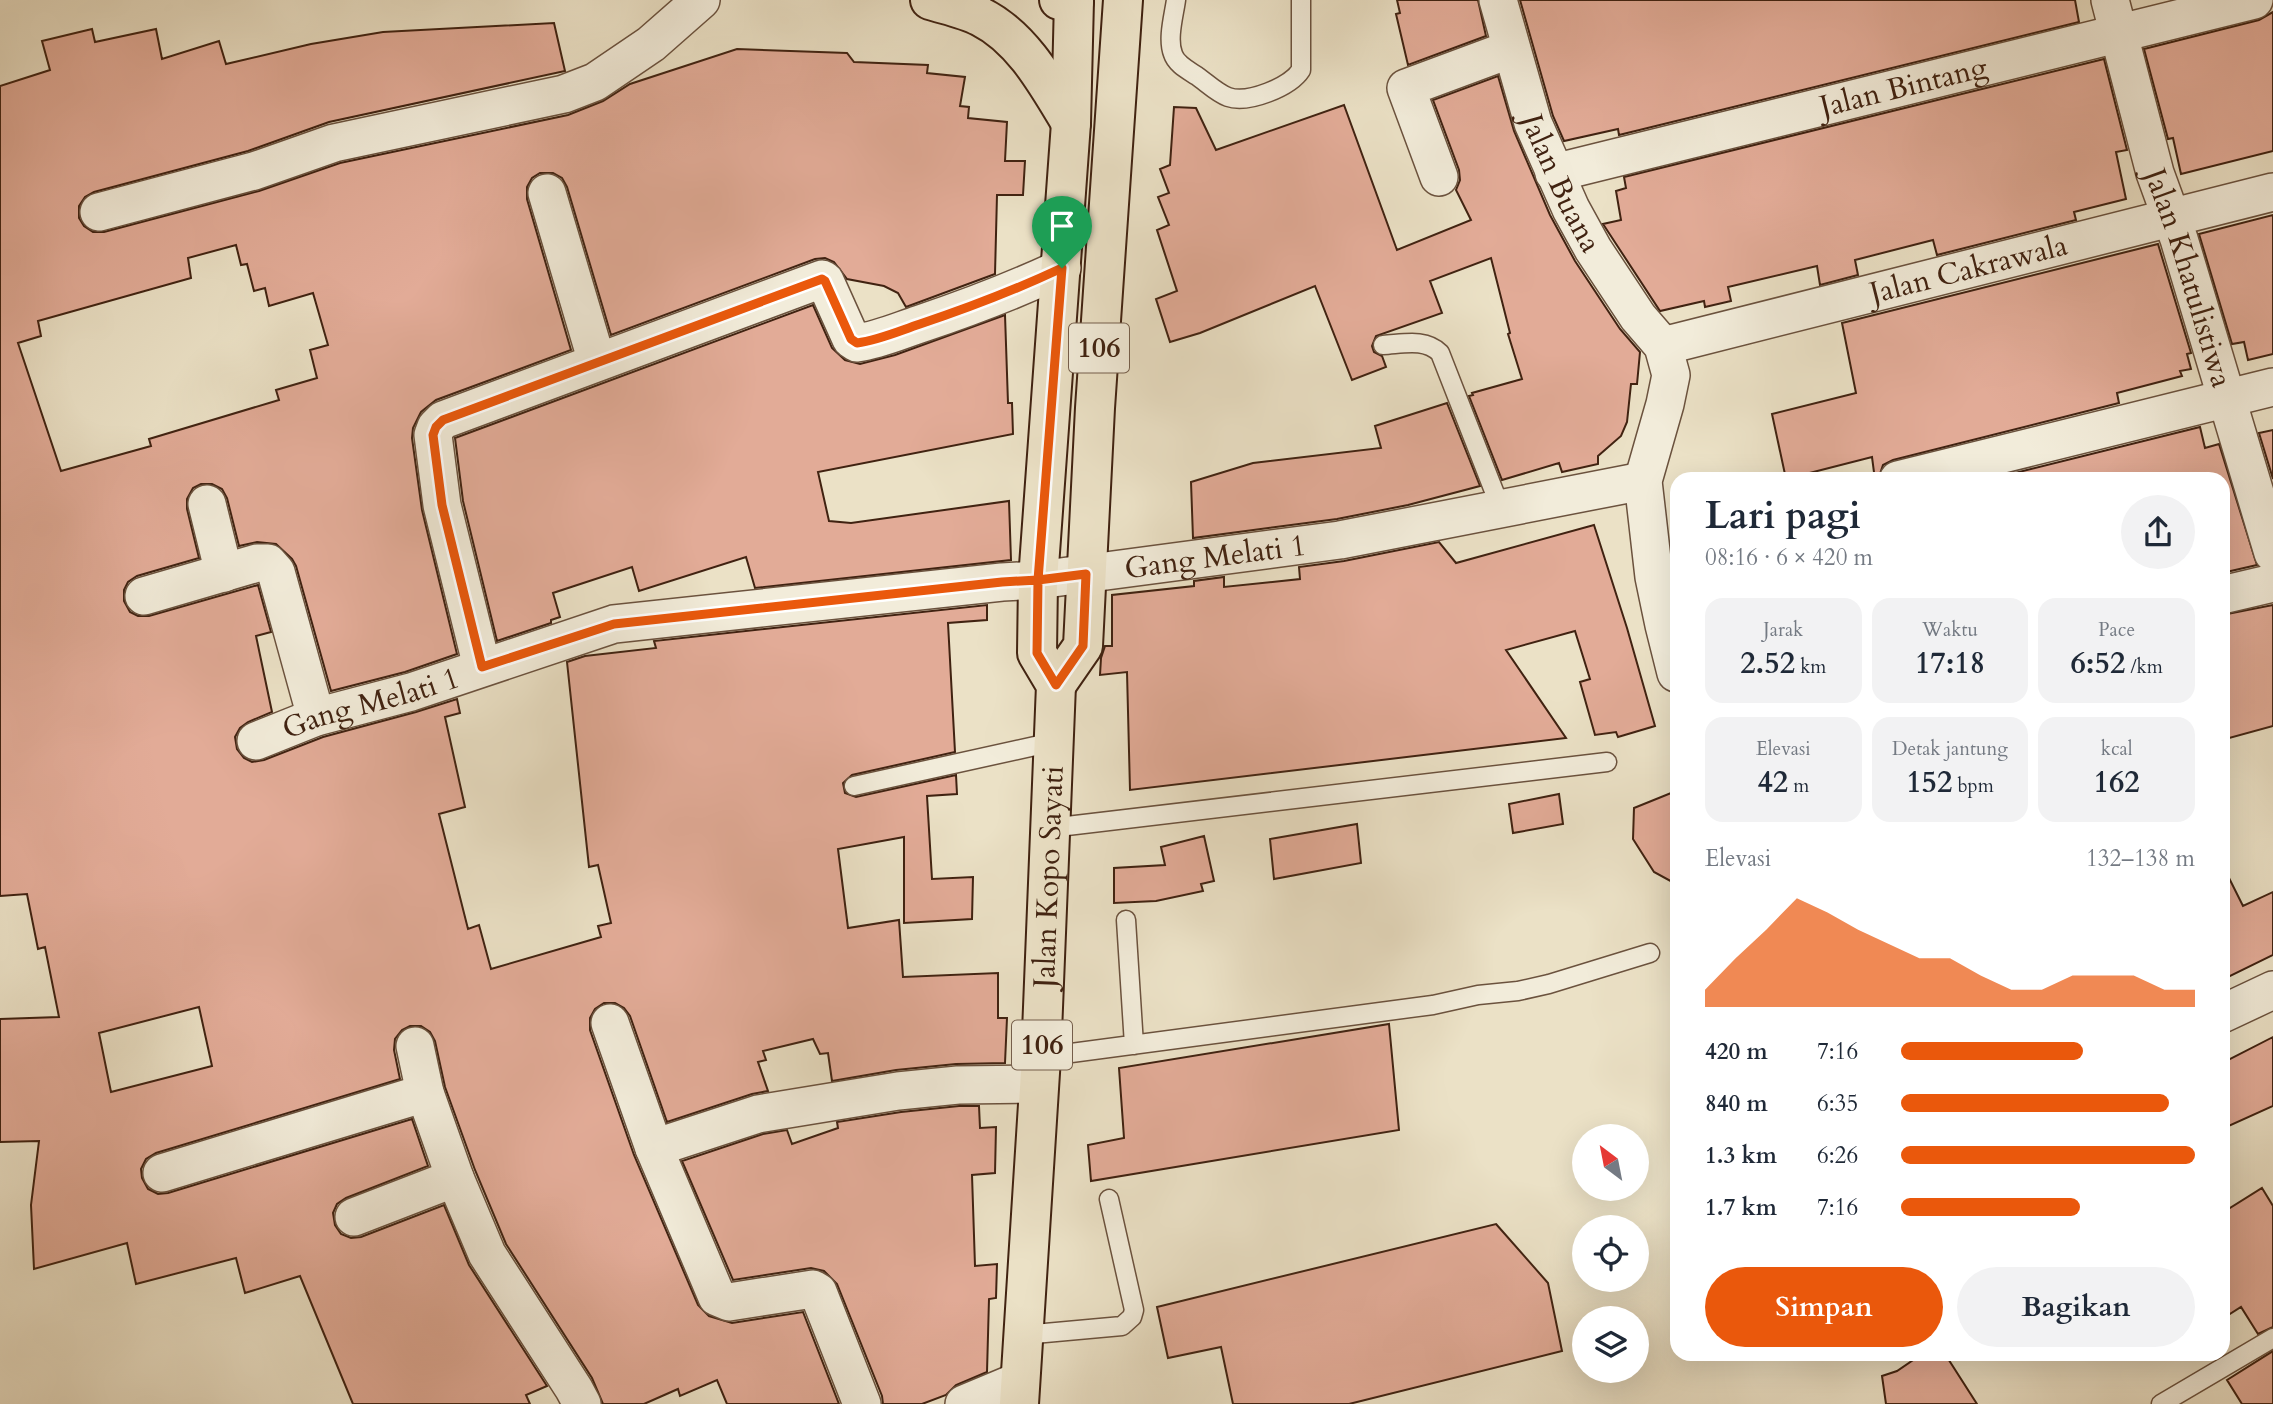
<!DOCTYPE html>
<html lang="id">
<meta charset="utf-8">
<style>
:root{--surface:#fff;--page:#f2f2f3;--text:#1f2937;--muted:#747a83;--accent:#ea580c}
body{margin:0;font-family:Cardo,serif;background:var(--page);color:var(--text);height:100vh;display:flex;flex-direction:column;font-size:26px;white-space:nowrap}
*{box-sizing:border-box;margin:0}
p{font-size:23px;color:var(--muted)}
.icon{flex:none;width:38px;height:38px;fill:none;stroke:currentColor;stroke-width:2;stroke-linecap:round;stroke-linejoin:round}
.map{position:relative;flex:1;overflow:hidden}
.sheet{position:absolute;left:1670px;top:472px;width:560px;height:889px;display:flex;flex-direction:column;background:var(--surface);border-radius:21px;box-shadow:0 7px 28px #0002}
.sheet>*{flex:none}
.needle{width:46px;rotate:328deg}
.buttons{position:absolute;left:1572px;top:1124px;display:grid;gap:14px}
.buttons a{display:grid;place-items:center;width:77px;height:77px;border-radius:50%;background:var(--surface);box-shadow:0 7px 28px #0002;font-size:35px}
.pin{position:absolute;display:grid;place-items:center;width:60px;height:60px;color:#fff;margin:-72px -30px;border-radius:50% 50% 50% 0;rotate:-45deg;box-shadow:0 0 7px #0007}
.pin .icon{rotate:45deg}
.round{display:grid;place-items:center;flex:none;width:74px;height:74px;border-radius:37px;background:var(--page)}
.summary{display:flex;align-items:center;justify-content:space-between;height:119px;padding:0 35px}
h1{font-size:38px;font-weight:600;line-height:52px}
.stats{display:grid;grid-template-columns:repeat(3,1fr);gap:10px;height:119px;padding:7px 35px}
.stats div{display:grid;align-content:center;border-radius:18px;background:var(--page);text-align:center}
.stats b{font-size:30px;font-weight:600}
.stats small{font-size:19px;font-weight:400}
.stats p{font-size:19px}
.chart{height:196px;padding:14px 35px}
.chart p{display:flex;justify-content:space-between}
.chart svg{width:100%;height:126px;margin-top:7px;fill:var(--accent);opacity:.7}
.button{display:flex;gap:14px;margin-top:auto;padding:14px 35px}
.button a{flex:1;height:80px;border-radius:42px;background:var(--accent);color:#fff;font-size:28px;font-weight:600;line-height:80px;text-align:center}
.button a+a{background:var(--page);color:var(--text)}
ul{padding:0 35px;list-style:none;font-size:23px}
li{display:grid;grid-template-columns:112px 84px 1fr;align-items:center;height:52px}
li i{height:18px;border-radius:9px;background:var(--accent)}
.map>svg:first-child{display:block}
.building{fill:#e2ab97;stroke:#402211;stroke-width:2;fill-rule:evenodd}
.lines{fill:none;stroke-linecap:round;stroke-linejoin:round}
.service-casing{stroke:#6b523e;stroke-width:21}
.minor-casing{stroke:#6b523e;stroke-width:40}
.primary-casing{stroke:#402211;stroke-width:42}
.motorway-casing{stroke:#402211;stroke-width:42}
.service{stroke:#f2ecda;stroke-width:18}
.minor{stroke:#f2ecda;stroke-width:37}
.primary{stroke:#ebe1c6;stroke-width:38}
.motorway{stroke:#ebe1c6;stroke-width:38}
.route-casing{stroke:#fff;stroke-width:14}
.route{stroke:#ea580c;stroke-width:9}
.labels{text-anchor:middle;dominant-baseline:central;stroke-width:6;stroke-linejoin:round;paint-order:stroke}
.shield{fill:#f2ecda;stroke:#755f4d;stroke-width:2}
.shield-label{font-size:28px;font-weight:bold;fill:#402211}
.street-label{font-size:30px;fill:#402211;stroke:#f2ecda}
</style>
<div class="map">
<svg width="2273" height="1404" viewBox="0 0 2273 1404">
<rect width="100%" height="100%" fill="#ebe1c6"/>
<filter id="stains"><feTurbulence type="fractalNoise" baseFrequency=".00286" numOctaves="4"/><feColorMatrix values="0 0 0 0 .2 0 0 0 0 .09 0 0 0 0 .02 0 0 0 .5 -.17"/></filter>
<radialGradient id="worn" r=".72"><stop offset=".6" stop-color="#630" stop-opacity="0"/><stop offset="1" stop-color="#630" stop-opacity=".3"/></radialGradient>
<path class="building" d="M 1397,0 L 1478,0 L 1486,36 L 1408,65 L 1396,14 L 1400,13 Z
M 1520,0 L 2075,0 L 2079,22 L 1619,135 L 1618,129 L 1564,141 L 1553,116 Z
M 2273,12 L 2273,151 L 2181,174 L 2173,138 L 2168,139 L 2144,49 L 2259,20 Z
M 554,23 L 565,71 L 329,122 L 248,151 L 94,192 L 85,197 L 79,206 L 79,218 L 84,226 L 93,232 L 104,232 L 259,191 L 340,163 L 568,115 L 603,101 L 630,84 L 737,49 L 847,53 L 854,62 L 928,65 L 927,73 L 965,77 L 960,106 L 969,107 L 968,118 L 1007,122 L 1005,161 L 1025,161 L 1023,195 L 997,195 L 995,274 L 906,307 L 898,293 L 884,286 L 847,279 L 834,262 L 825,258 L 815,259 L 611,335 L 567,187 L 562,178 L 553,173 L 540,173 L 532,178 L 527,187 L 527,199 L 571,350 L 436,400 L 421,412 L 413,428 L 412,438 L 422,510 L 457,654 L 405,672 L 331,691 L 296,566 L 292,559 L 276,544 L 257,542 L 239,546 L 227,498 L 222,489 L 212,484 L 201,484 L 193,488 L 187,499 L 187,509 L 199,558 L 137,576 L 128,582 L 124,590 L 124,601 L 130,612 L 138,616 L 149,616 L 258,585 L 271,632 L 256,636 L 272,712 L 248,722 L 240,728 L 235,737 L 237,749 L 244,758 L 252,762 L 264,760 L 323,737 L 416,712 L 457,699 L 460,713 L 445,717 L 465,807 L 439,814 L 468,929 L 479,925 L 491,969 L 601,937 L 598,926 L 611,923 L 598,865 L 589,867 L 567,662 L 585,656 L 656,648 L 654,641 L 987,605 L 987,620 L 948,623 L 955,752 L 852,775 L 843,783 L 845,793 L 856,797 L 956,775 L 957,794 L 927,796 L 932,879 L 973,877 L 972,919 L 904,923 L 904,837 L 838,849 L 848,928 L 899,920 L 903,977 L 998,973 L 998,1018 L 1007,1018 L 1005,1063 L 956,1064 L 896,1070 L 832,1081 L 828,1053 L 820,1054 L 813,1039 L 763,1051 L 766,1060 L 758,1062 L 768,1091 L 752,1094 L 667,1122 L 630,1016 L 624,1008 L 615,1003 L 604,1003 L 595,1009 L 590,1018 L 590,1030 L 634,1155 L 698,1305 L 709,1316 L 732,1323 L 803,1312 L 839,1404 L 727,1404 L 717,1380 L 680,1396 L 678,1389 L 644,1404 L 603,1404 L 592,1378 L 506,1244 L 475,1170 L 445,1087 L 435,1041 L 430,1032 L 421,1026 L 410,1026 L 402,1030 L 395,1039 L 394,1050 L 400,1079 L 156,1153 L 146,1159 L 141,1169 L 142,1178 L 148,1189 L 158,1194 L 168,1193 L 412,1119 L 428,1166 L 346,1198 L 337,1204 L 333,1213 L 335,1225 L 341,1234 L 351,1238 L 361,1237 L 444,1205 L 469,1265 L 547,1386 L 526,1395 L 530,1404 L 353,1404 L 300,1276 L 245,1293 L 236,1258 L 136,1284 L 127,1243 L 34,1269 L 31,1205 L 39,1141 L 0,1142 L 0,1019 L 59,1017 L 45,947 L 38,949 L 27,894 L 0,896 L 0,86 L 50,70 L 42,41 L 92,29 L 95,42 L 156,29 L 162,59 L 219,41 L 226,64 L 311,44 L 383,32 ZM 236,245 L 241,265 L 247,264 L 254,291 L 265,288 L 269,306 L 313,293 L 328,345 L 310,350 L 317,378 L 276,390 L 279,400 L 149,439 L 151,446 L 61,471 L 18,343 L 41,336 L 38,321 L 191,278 L 188,258 ZM 199,1007 L 212,1066 L 111,1092 L 99,1033 Z
M 2104,59 L 2127,150 L 2116,152 L 2126,199 L 2074,212 L 2076,220 L 1937,255 L 1933,240 L 1855,260 L 1858,275 L 1820,285 L 1817,266 L 1728,287 L 1731,301 L 1705,307 L 1704,301 L 1660,311 L 1603,224 L 1621,220 L 1616,191 L 1626,188 L 1624,177 Z
M 1498,76 L 1514,131 L 1550,215 L 1575,261 L 1620,329 L 1640,352 L 1637,384 L 1631,384 L 1627,422 L 1621,436 L 1598,456 L 1598,464 L 1562,472 L 1559,463 L 1502,480 L 1469,396 L 1473,395 L 1472,393 L 1522,379 L 1508,334 L 1510,333 L 1491,258 L 1430,281 L 1442,313 L 1376,336 L 1372,346 L 1374,352 L 1382,356 L 1386,367 L 1352,380 L 1315,286 L 1200,333 L 1170,342 L 1156,299 L 1177,291 L 1157,230 L 1169,225 L 1158,197 L 1169,193 L 1160,169 L 1170,165 L 1174,107 L 1196,108 L 1216,150 L 1344,105 L 1397,250 L 1471,220 L 1456,190 L 1460,180 L 1459,170 L 1433,100 Z
M 2273,215 L 2273,354 L 2248,360 L 2244,342 L 2232,344 L 2199,234 Z
M 2158,244 L 2191,353 L 2187,354 L 2191,369 L 2180,371 L 2182,376 L 2117,393 L 2119,403 L 1893,460 L 1883,465 L 1878,480 L 1875,480 L 1872,457 L 1786,479 L 1772,414 L 1856,393 L 1842,323 Z
M 813,305 L 832,348 L 845,360 L 860,364 L 895,355 L 1005,315 L 1008,403 L 1012,403 L 1013,434 L 818,472 L 829,521 L 851,523 L 1009,501 L 1011,560 L 755,588 L 746,557 L 639,591 L 632,567 L 553,593 L 560,617 L 551,620 L 551,623 L 497,641 L 463,501 L 455,438 Z
M 1447,403 L 1480,486 L 1408,505 L 1337,519 L 1193,538 L 1191,482 L 1253,463 L 1381,448 L 1375,426 Z
M 2200,427 L 2205,448 L 2219,444 L 2257,565 L 2222,573 L 2222,480 L 1987,480 Z
M 2273,430 L 2273,479 L 2259,433 Z
M 1594,525 L 1627,628 L 1655,726 L 1618,737 L 1616,732 L 1595,735 L 1580,682 L 1590,679 L 1575,631 L 1506,650 L 1566,738 L 1130,790 L 1127,672 L 1100,675 L 1101,658 L 1105,646 L 1112,646 L 1112,595 L 1194,586 L 1194,581 L 1224,577 L 1224,587 L 1300,579 L 1299,567 L 1344,561 L 1439,542 L 1456,563 Z
M 2273,605 L 2273,726 L 2222,740 L 2222,615 Z
M 1676,791 L 1676,884 L 1654,872 L 1633,839 L 1634,808 Z
M 1559,794 L 1563,824 L 1513,833 L 1509,804 Z
M 1357,824 L 1361,863 L 1274,879 L 1270,839 Z
M 1204,836 L 1214,881 L 1201,884 L 1203,891 L 1156,901 L 1114,903 L 1114,868 L 1165,865 L 1161,847 Z
M 2222,864 L 2243,906 L 2273,892 L 2273,955 L 2222,980 Z
M 1389,1024 L 1399,1130 L 1091,1181 L 1088,1145 L 1124,1138 L 1119,1068 Z
M 2273,1037 L 2273,1106 L 2222,1129 L 2222,1063 Z
M 959,1106 L 979,1106 L 980,1128 L 996,1127 L 995,1173 L 972,1175 L 975,1266 L 997,1264 L 996,1298 L 989,1299 L 987,1372 L 956,1385 L 946,1395 L 922,1404 L 883,1404 L 882,1396 L 837,1284 L 824,1271 L 811,1268 L 733,1280 L 682,1161 L 763,1134 L 787,1130 L 792,1144 L 838,1128 L 837,1122 L 901,1112 Z
M 2262,1188 L 2273,1206 L 2273,1327 L 2258,1334 L 2241,1307 L 2222,1319 L 2222,1213 Z
M 1496,1224 L 1548,1283 L 1562,1351 L 1349,1404 L 1233,1404 L 1221,1347 L 1168,1358 L 1157,1307 Z
M 2273,1351 L 2273,1404 L 2242,1404 L 2227,1380 Z
M 1922,1354 L 1945,1354 L 1977,1404 L 1886,1404 L 1882,1376 L 1897,1371 Z"/>
<g class="lines">
<g class="service-casing">
<path id="service" d="M 1176,0 C 1174,15 1167,39 1173,54 C 1176,64 1188,70 1197,76 C 1207,83 1217,93 1228,97 C 1248,104 1290,87 1301,70 L 1301,0
M 1383,345 C 1403,344 1425,338 1440,353 L 1501,509
M 854,786 L 1053,742
M 1050,828 L 1607,762
M 1126,920 L 1134,1045
M 1041,1057 L 1433,1005 L 1478,995 L 1518,991 L 1549,984 L 1650,953
M 1023,1335 L 1122,1326 L 1132,1317 L 1134,1310 L 1109,1199
M 2161,1404 L 2273,1338"/>
</g>
<g class="minor-casing">
<g id="minor">
<path id="s1" d="M 1498,0 L 1533,123 L 1571,209 L 1593,249 L 1638,317 L 1663,346 L 1671,375 L 1665,404 L 1643,481 L 1654,577 L 1664,625 L 1676,673"/>
<path id="s2" d="M 2110,0 L 2155,173 L 2179,239 L 2273,553"/>
<path id="s3" d="M 1554,173 L 2254,0"/>
<path d="M 1439,177 L 1406,88 L 1511,49"/>
<path d="M 547,193 L 597,362"/>
<path d="M 99,212 L 254,171 L 334,143 L 564,94 L 595,82 L 651,44 L 701,0"/>
<path id="s4" d="M 1663,346 L 2273,192"/>
<path d="M 1898,480 L 2273,387"/>
<path d="M 207,504 L 224,573"/>
<path d="M 2222,595 L 2273,583"/>
<path d="M 144,596 L 257,563 L 268,563 L 276,572 L 316,717"/>
<path d="M 482,667 L 442,505 L 433,435 L 436,427 L 443,420 L 822,279 L 825,281 L 851,339 L 857,343 C 879,340 899,331 920,324 C 968,308 1015,290 1062,268"/>
<path id="s5" d="M 256,741 L 316,717 L 411,692 L 614,624 L 1002,582 L 1038,580 L 1340,540 L 1643,481"/>
<path d="M 2222,1014 L 2273,990"/>
<path d="M 610,1023 L 654,1148 L 717,1297 L 729,1302 L 813,1289 L 818,1292 L 862,1404"/>
<path d="M 415,1046 L 425,1093 L 455,1178 L 487,1254 L 574,1389 L 582,1404"/>
<path d="M 654,1148 L 758,1114 L 898,1091 L 958,1085 L 1039,1084"/>
<path d="M 162,1173 L 425,1093"/>
<path d="M 354,1217 L 455,1178"/>
<path d="M 964,1404 L 1019,1381"/>
</g>
</g>
<g class="primary-casing">
<g id="primary">
<path d="M 930,0 C 946,5 966,9 981,17 C 1023,38 1048,85 1071,123"/>
<path d="M 1056,685 L 1083,646 L 1095,408 L 1123,0"/>
<path id="s6" d="M 1019,1404 L 1041,1057 L 1056,685 L 1037,653 L 1038,580 L 1071,123 L 1074,0"/>
</g>
</g>
<g class="motorway-casing">
<path id="motorway" d="M 1059,0 L 1074,1"/>
</g>
<use href="#service" class="service"/>
<use href="#minor" class="minor"/>
<use href="#primary" class="primary"/>
<use href="#motorway" class="motorway"/>
</g>
<g class="lines">
<g class="route-casing">
<path id="route" d="M 1062,268 C 1015,290 968,308 920,324 C 899,331 879,340 857,343 L 851,339 L 825,281 L 822,279 L 443,420 L 436,427 L 433,435 L 442,505 L 482,667 L 614,624 L 1002,582 L 1038,580 L 1037,653 L 1056,685 L 1083,646 L 1086,574 L 1038,580 L 1062,268"/>
</g>
<use href="#route" class="route"/>
</g>
<g class="labels">
<g class="shield">
<rect x="1069" y="323.5" width="60" height="49" rx="5"/>
<rect x="1012" y="1020.5" width="60" height="49" rx="5"/>
</g>
<g class="shield-label">
<text x="1099" y="348">106</text>
<text x="1042" y="1045">106</text>
</g>
<g class="street-label">
<text stroke="none"><textPath href="#s3" startOffset="360">Jalan Bintang</textPath></text>
<text stroke="none"><textPath href="#s1" startOffset="194">Jalan Buana</textPath></text>
<text stroke="none"><textPath href="#s4" startOffset="315">Jalan Cakrawala</textPath></text>
<text stroke="none"><textPath href="#s2" startOffset="289">Jalan Khatulistiwa</textPath></text>
<text stroke="none"><textPath href="#s5" startOffset="982">Gang Melati 1</textPath></text>
<text stroke="none"><textPath href="#s5" startOffset="121">Gang Melati 1</textPath></text>
<text stroke="none"><textPath href="#s6" startOffset="528">Jalan Kopo Sayati</textPath></text>
</g>
</g>
<rect width="100%" height="100%" filter="url(#stains)"/>
<rect width="100%" height="100%" fill="url(#worn)"/>
</svg>
<div class="buttons">
<a><svg class="needle" viewBox="-14 -14 28 28"><path d="M0-13l5 13h-10z" fill="#e53935"/><path d="M0 13l5-13h-10z" fill="#747a83"/></svg></a>
<a><svg class="icon" aria-label="locate" viewBox="0 0 24 24"><circle cx="12" cy="12" r="6"/><path d="M12 2v4M12 18v4M2 12h4M18 12h4"/></svg></a>
<a><svg class="icon" aria-label="layers" viewBox="0 0 24 24"><path d="M12 4l9 5-9 5-9-5zM3 14l9 5 9-5"/></svg></a>
</div>
<div class="pin" style="left:1062px;top:268px;background:#1e9e55"><svg class="icon" aria-label="arrive" viewBox="0 0 24 24"><path d="M6 21V4h12l-3 4 3 4H6"/></svg></div>
<section class="sheet">
<div class="summary"><div><h1>Lari pagi</h1><p>08:16 · 6 × 420 m</p></div><a class="round"><svg class="icon" aria-label="share" viewBox="0 0 24 24"><path d="M12 15V3M7 8l5-5 5 5M5 13v7h14v-7"/></svg></a></div>
<div class="stats">
<div><p>Jarak</p><b>2.52<small> km</small></b></div>
<div><p>Waktu</p><b>17:18</b></div>
<div><p>Pace</p><b>6:52<small> /km</small></b></div>
</div>
<div class="stats">
<div><p>Elevasi</p><b>42<small> m</small></b></div>
<div><p>Detak jantung</p><b>152<small> bpm</small></b></div>
<div><p>kcal</p><b>162</b></div>
</div>
<div class="chart"><p><span>Elevasi</span>132–138 m</p>
<svg viewBox="0 0 160 44" preserveAspectRatio="none"><path d="M0 44V38L10 27L20 17L30 6L40 11L50 17L60 22L70 27L80 27L90 33L100 38L110 38L120 33L130 33L140 33L150 38L160 38V44z"/></svg>
</div>
<ul>
<li><b>420 m</b>7:16<i style="width:62%"></i></li>
<li><b>840 m</b>6:35<i style="width:91%"></i></li>
<li><b>1.3 km</b>6:26<i style="width:100%"></i></li>
<li><b>1.7 km</b>7:16<i style="width:61%"></i></li>
</ul>
<div class="button"><a>Simpan</a><a>Bagikan</a></div>
</section>
</div>
